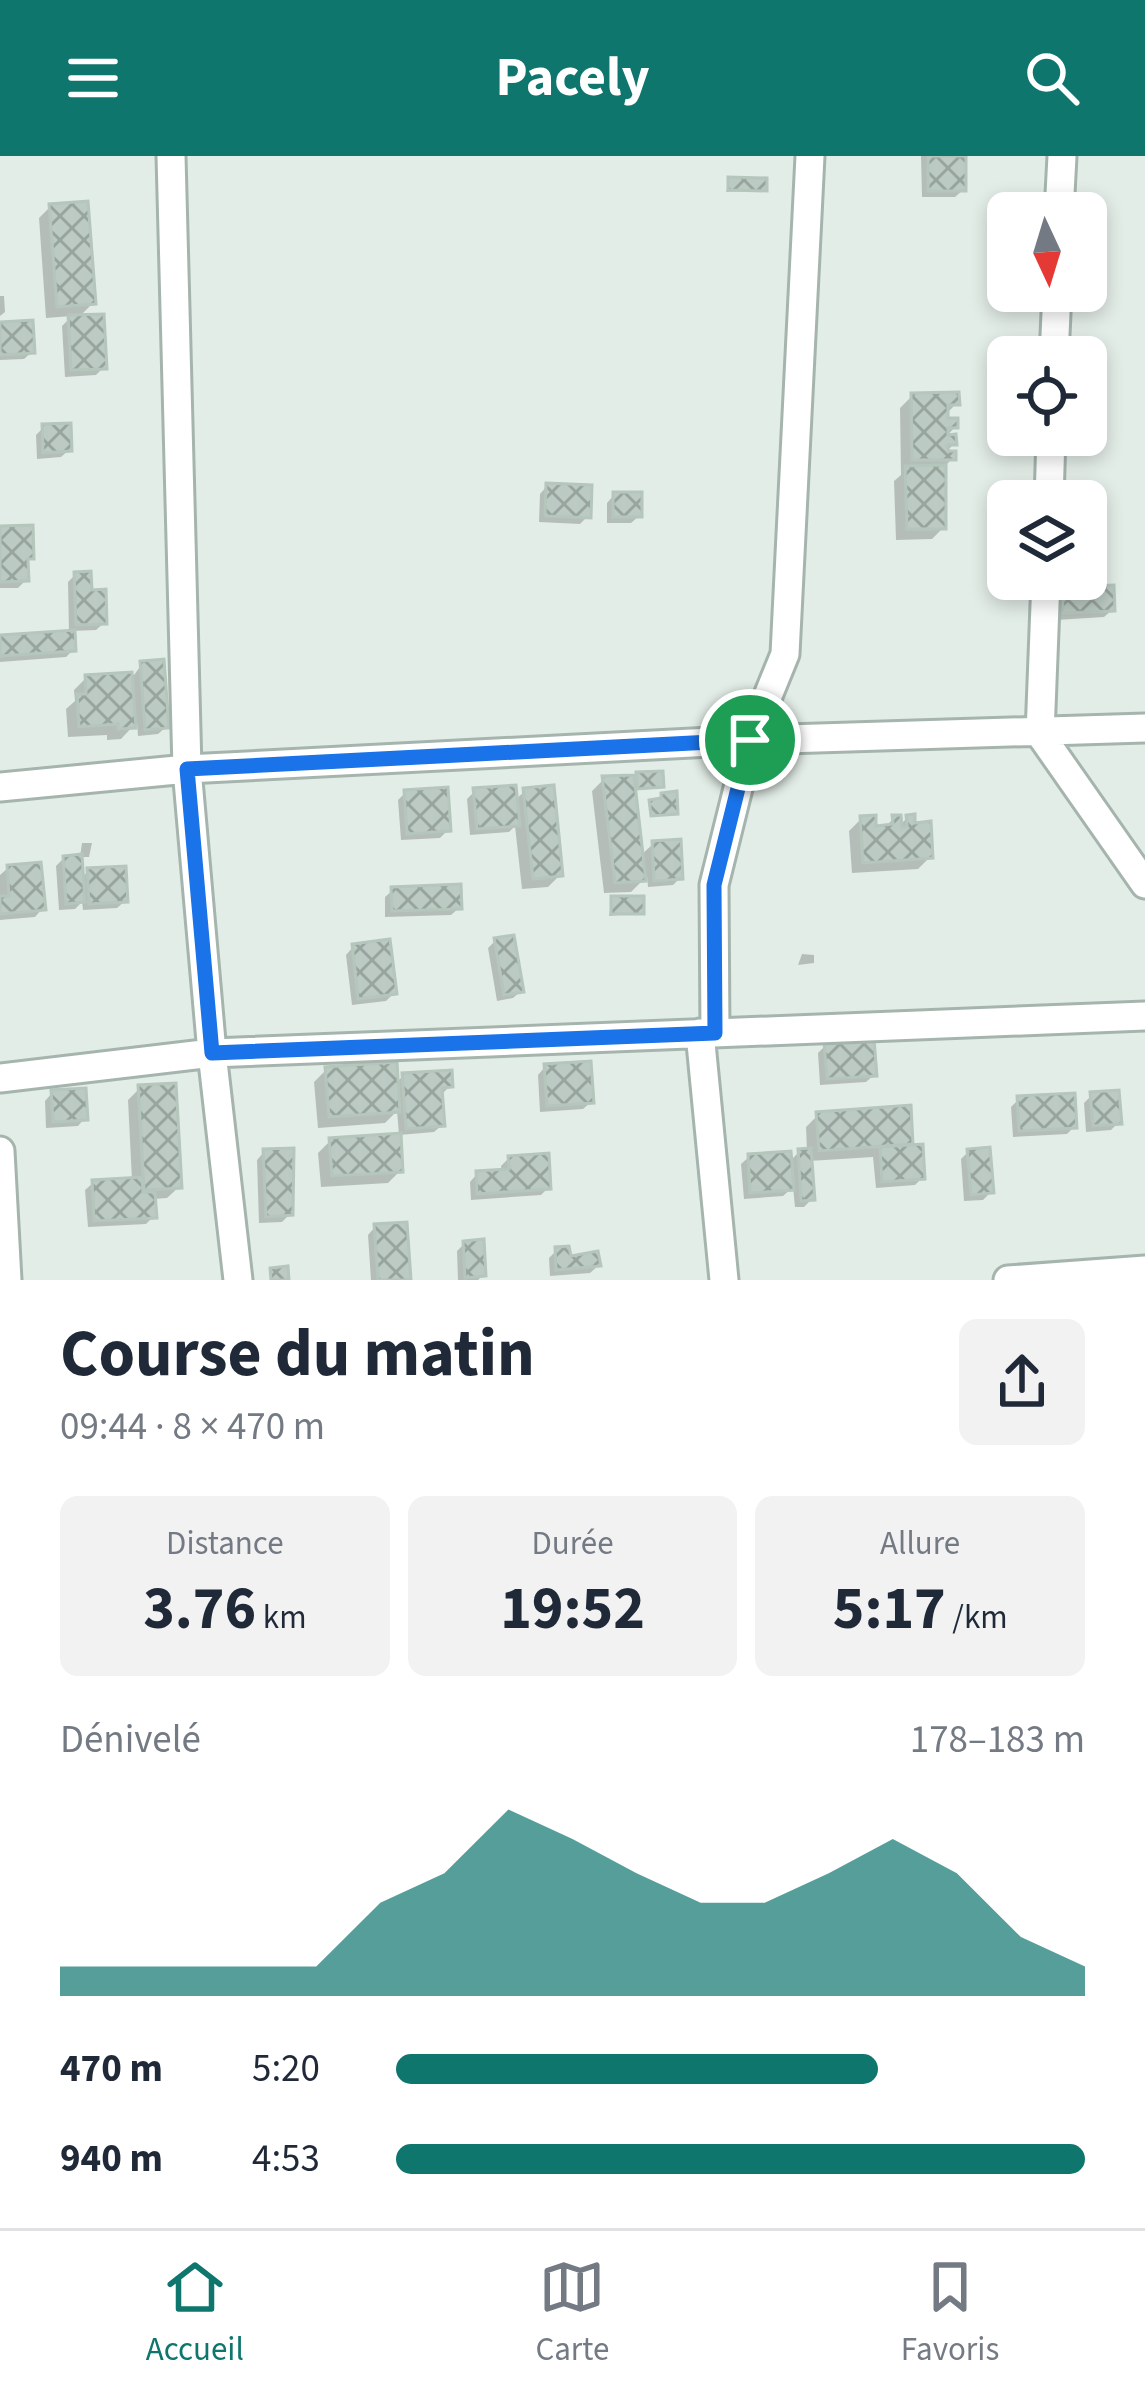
<!DOCTYPE html>
<html lang="fr">
<meta charset="utf-8">
<style>
:root{--surface:#fff;--page:#f2f2f3;--text:#1f2937;--muted:#747a83;--line:#e0e1e3;--accent:#0f766e}
body{margin:0;font-family:"Source Sans 3",sans-serif;background:var(--page);color:var(--text);height:100vh;display:flex;flex-direction:column;font-size:45px;white-space:nowrap}
*{box-sizing:border-box;margin:0}
p{font-size:39px;color:var(--muted)}
.icon{flex:none;width:66px;height:66px;fill:none;stroke:currentColor;stroke-width:2;stroke-linecap:round;stroke-linejoin:round}
.map{position:relative;height:1124px;overflow:hidden}
.details{display:flex;flex-direction:column;background:var(--surface);flex:1}
.details>*{flex:none}
.needle{width:78px;rotate:176deg}
.controls{position:absolute;left:987px;top:36px;display:grid;gap:24px}
.controls a{display:grid;place-items:center;width:120px;height:120px;border-radius:18px;background:var(--surface);box-shadow:0 6px 18px #0003;font-size:60px}
.pin{position:absolute;display:grid;place-items:center;width:102px;height:102px;color:#fff;margin:-51px;border:6px solid #fff;border-radius:50%;box-shadow:0 3px 12px #0007}
.round{display:grid;place-items:center;flex:none;width:126px;height:126px;border-radius:18px;background:var(--page)}
.headline{display:flex;align-items:center;justify-content:space-between;height:204px;padding:0 60px}
h1{font-size:66px;font-weight:700;line-height:90px}
.metrics{display:grid;grid-template-columns:repeat(3,1fr);gap:18px;height:204px;padding:12px 60px}
.metrics div{display:grid;align-content:center;border-radius:18px;background:var(--page);text-align:center}
.metrics b{font-size:60px;font-weight:700}
.metrics small{font-size:33px;font-weight:400}
.metrics p{font-size:33px}
.chart{height:336px;padding:24px 60px}
.chart p{display:flex;justify-content:space-between}
.chart svg{width:100%;height:216px;margin-top:12px;fill:var(--accent);opacity:.7}
ul{padding:0 60px;list-style:none;font-size:39px}
li{display:grid;grid-template-columns:192px 144px 1fr;align-items:center;height:90px}
li i{height:30px;border-radius:15px;background:var(--accent)}
header{display:flex;justify-content:space-between;align-items:center;height:156px;padding:0 60px;background:var(--accent);color:#fff;font-size:54px;font-weight:700}
.dock{display:flex;justify-content:space-around;align-items:center;height:168px;border-top:3px solid var(--line);background:var(--surface);font-size:33px;color:var(--muted)}
.dock a{display:grid;justify-items:center;gap:6px}
.dock .active{color:var(--accent)}
.map>svg:first-child{display:block}
.shadow{fill:#0003}
.building{fill:url(#building-cross-hatch);stroke:#b5c6bd;stroke-width:3}
.lines{fill:none;stroke-linecap:round;stroke-linejoin:round}
.minor-casing{stroke:#a5b5ad;stroke-width:33}
.minor{stroke:#fff;stroke-width:27}
.route-casing{stroke:#fff;stroke-width:24}
.route{stroke:#1a73e8;stroke-width:15}
</style>
<header><svg class="icon" aria-label="menu" viewBox="0 0 24 24"><path d="M4 6h16M4 12h16M4 18h16"/></svg>Pacely<svg class="icon" aria-label="search" viewBox="0 0 24 24"><circle cx="10" cy="10" r="6"/><path d="M15 15l6 6"/></svg></header>
<div class="map">
<svg width="1145" height="1124" viewBox="0 0 1145 1124">
<defs>
<pattern id="building-cross-hatch" width="8" height="8" patternUnits="userSpaceOnUse" patternTransform="scale(3)"><rect width="8" height="8" fill="#bbcac2"/><path d="M0 0l8 8M0 8l8-8" fill="none" stroke="#98a59e"/></pattern>
</defs>
<rect width="100%" height="100%" fill="#e3ede7"/>
<path class="shadow" d="M 921,0 L 963,0 L 963,34 L 955,41 L 922,41 Z
M 730,24 L 764,34 L 726,36 Z
M 51,50 L 93,147 L 78,162 L 104,211 L 96,219 L 65,221 L 62,170 L 72,160 L 46,162 L 39,62 Z
M 0,140 L 4,140 L 5,156 L 0,160 Z
M 0,169 L 32,196 L 24,203 L 0,204 Z
M 912,240 L 957,247 L 945,259 L 955,271 L 945,282 L 954,288 L 944,298 L 953,302 L 943,312 L 944,371 L 932,383 L 896,384 L 894,325 L 901,319 L 900,252 Z
M 44,271 L 69,294 L 61,301 L 37,303 L 36,279 Z
M 547,330 L 588,360 L 580,368 L 539,366 L 540,338 Z
M 614,339 L 639,360 L 631,367 L 607,367 L 607,347 Z
M 0,373 L 31,402 L 25,408 L 26,424 L 18,432 L 0,432 Z
M 75,419 L 104,467 L 96,474 L 72,475 L 73,494 L 66,501 L 0,506 L 0,482 L 69,477 L 68,426 Z
M 1063,434 L 1112,454 L 1104,461 L 1056,464 L 1055,442 Z
M 142,508 L 166,571 L 158,578 L 138,580 L 137,566 L 121,583 L 107,584 L 107,579 L 68,581 L 66,553 L 75,545 L 74,534 L 86,522 L 134,519 Z
M 638,619 L 661,630 L 633,635 L 640,700 L 653,688 L 680,722 L 673,729 L 648,731 L 647,720 L 631,736 L 604,737 L 592,635 L 604,623 Z
M 475,635 L 514,645 L 525,635 L 560,719 L 548,731 L 522,733 L 515,670 L 509,676 L 470,679 L 467,643 Z
M 405,637 L 448,674 L 440,682 L 401,684 L 398,644 Z
M 894,662 L 899,670 L 907,662 L 930,701 L 918,713 L 852,717 L 849,675 L 861,663 L 874,673 L 884,672 Z
M 82,687 L 92,687 L 89,701 L 80,701 Z
M 64,702 L 81,723 L 88,715 L 125,745 L 117,752 L 83,754 L 82,746 L 75,753 L 59,754 L 56,710 Z
M 8,712 L 42,753 L 35,761 L 0,764 L 0,719 Z
M 393,734 L 459,752 L 451,759 L 385,761 L 385,741 Z
M 612,743 L 641,757 L 609,760 Z
M 495,785 L 521,835 L 513,842 L 497,845 L 488,792 Z
M 353,791 L 394,837 L 386,845 L 352,849 L 346,799 Z
M 802,798 L 814,799 L 814,807 L 798,809 Z
M 826,889 L 874,919 L 866,926 L 820,929 L 818,897 Z
M 545,911 L 591,946 L 583,953 L 540,956 L 538,919 Z
M 326,914 L 395,928 L 403,920 L 450,930 L 442,938 L 442,969 L 434,976 L 399,979 L 397,955 L 385,967 L 318,972 L 314,926 Z
M 140,932 L 179,1031 L 167,1042 L 153,1043 L 154,1060 L 146,1068 L 88,1071 L 85,1034 L 93,1027 L 132,1025 L 128,944 Z
M 52,937 L 85,962 L 78,970 L 46,972 L 45,945 Z
M 1092,939 L 1119,966 L 1111,974 L 1086,976 L 1084,947 Z
M 1019,943 L 1074,971 L 1067,978 L 1013,981 L 1011,951 Z
M 818,959 L 910,987 L 905,992 L 922,1022 L 915,1029 L 876,1032 L 873,1001 L 809,1005 L 812,1043 L 804,1051 L 795,1051 L 793,1031 L 783,1040 L 744,1043 L 741,1008 L 749,1001 L 789,1006 L 799,996 L 807,996 L 806,971 Z
M 330,985 L 400,1015 L 388,1027 L 321,1031 L 318,997 Z
M 264,996 L 290,1058 L 282,1066 L 259,1067 L 257,1004 Z
M 968,996 L 991,1036 L 983,1044 L 964,1045 L 961,1003 Z
M 509,1002 L 548,1032 L 541,1039 L 471,1044 L 470,1026 L 477,1018 L 502,1017 L 501,1010 Z
M 375,1071 L 408,1124 L 371,1124 L 368,1079 Z
M 464,1088 L 483,1119 L 478,1124 L 458,1124 L 457,1095 Z
M 557,1094 L 569,1103 L 598,1110 L 590,1117 L 550,1120 L 549,1102 Z"/>
<path class="building" d="M 928,0 L 966,0 L 966,35 L 928,35 Z
M 728,21 L 767,22 L 767,35 L 728,34 Z
M 88,45 L 96,148 L 57,151 L 49,48 Z
M 104,158 L 107,213 L 71,214 L 68,159 Z
M 33,164 L 35,197 L 0,199 L 0,166 Z
M 959,236 L 960,249 L 948,249 L 948,262 L 958,262 L 958,272 L 948,272 L 948,279 L 956,278 L 957,289 L 948,289 L 948,295 L 956,295 L 956,304 L 912,304 L 911,237 Z
M 71,267 L 72,295 L 43,297 L 42,268 Z
M 946,309 L 946,373 L 907,373 L 905,310 Z
M 546,327 L 592,329 L 591,362 L 545,360 Z
M 613,336 L 642,336 L 642,361 L 613,361 Z
M 33,369 L 34,403 L 28,403 L 29,425 L 0,426 L 0,370 Z
M 91,415 L 92,434 L 106,433 L 107,468 L 76,469 L 74,416 Z
M 1114,429 L 1115,455 L 1063,457 L 1062,431 Z
M 75,474 L 76,495 L 0,500 L 0,479 Z
M 164,503 L 169,572 L 145,574 L 140,505 Z
M 132,516 L 136,572 L 118,573 L 118,568 L 79,571 L 77,538 L 86,538 L 85,519 Z
M 663,615 L 664,631 L 637,633 L 636,616 Z
M 634,619 L 646,725 L 615,727 L 602,620 Z
M 516,629 L 520,670 L 477,673 L 473,632 Z
M 554,629 L 563,720 L 533,723 L 523,632 Z
M 448,631 L 451,675 L 407,678 L 404,634 Z
M 677,635 L 678,658 L 651,660 L 649,644 L 661,642 L 661,637 Z
M 915,658 L 915,667 L 931,665 L 933,702 L 863,707 L 860,660 L 876,659 L 876,670 L 893,668 L 892,659 L 901,659 L 902,671 L 907,670 L 906,659 Z
M 681,683 L 683,723 L 654,725 L 652,685 Z
M 82,698 L 85,746 L 66,748 L 63,700 Z
M 41,706 L 46,754 L 0,758 L 0,740 L 9,740 L 7,709 Z
M 126,710 L 128,746 L 89,748 L 87,712 Z
M 461,728 L 462,753 L 392,755 L 391,731 Z
M 611,740 L 644,740 L 644,758 L 611,758 Z
M 514,779 L 524,836 L 504,839 L 494,782 Z
M 390,783 L 397,838 L 358,843 L 352,788 Z
M 874,883 L 877,920 L 827,923 L 824,886 Z
M 591,905 L 594,947 L 547,950 L 544,908 Z
M 397,906 L 400,956 L 329,961 L 325,911 Z
M 452,914 L 453,931 L 442,932 L 445,970 L 406,973 L 402,917 Z
M 176,927 L 182,1032 L 144,1034 L 138,929 Z
M 86,932 L 88,964 L 53,966 L 51,934 Z
M 1119,934 L 1122,968 L 1093,970 L 1090,936 Z
M 1075,937 L 1077,972 L 1019,975 L 1017,940 Z
M 911,949 L 913,988 L 819,995 L 816,956 Z
M 401,977 L 403,1016 L 332,1020 L 329,982 Z
M 923,988 L 925,1023 L 882,1026 L 880,991 Z
M 990,991 L 994,1037 L 971,1039 L 967,993 Z
M 294,992 L 293,1059 L 266,1061 L 263,993 Z
M 811,992 L 815,1044 L 801,1045 L 798,993 Z
M 791,995 L 794,1034 L 750,1037 L 748,998 Z
M 549,997 L 551,1033 L 477,1038 L 476,1015 L 509,1013 L 508,1000 Z
M 142,1021 L 143,1036 L 155,1036 L 157,1062 L 94,1065 L 92,1024 Z
M 407,1066 L 411,1124 L 378,1124 L 374,1068 Z
M 484,1083 L 486,1120 L 465,1122 L 463,1085 Z
M 569,1090 L 571,1100 L 598,1095 L 601,1110 L 556,1114 L 555,1091 Z
M 288,1110 L 289,1124 L 271,1124 L 270,1112 Z"/>
<g class="lines">
<g class="minor-casing">
<path id="minor" d="M 171,0 L 187,613 L 212,897 L 238,1124
M 1059,57 L 1062,0
M 1054,201 L 1057,135
M 1049,345 L 1051,279
M 1046,423 L 1040,578 L 1145,728
M 0,631 L 187,613 L 750,584 L 1145,572
M 700,877 L 724,1124
M 715,877 L 714,729 L 750,584 L 785,498 L 810,0
M 0,922 L 212,897 L 1145,860
M 0,995 L 7,1124
M 1008,1124 L 1145,1114"/>
</g>
<use href="#minor" class="minor"/>
</g>
<g class="lines">
<g class="route-casing">
<path id="route" d="M 750,584 L 714,729 L 715,877 L 212,897 L 187,613 Z"/>
</g>
<use href="#route" class="route"/>
</g>
</svg>
<div class="controls">
<a><svg class="needle" viewBox="-14 -14 28 28"><path d="M0-13l5 13h-10z" fill="#e53935"/><path d="M0 13l5-13h-10z" fill="#747a83"/></svg></a>
<a><svg class="icon" aria-label="locate" viewBox="0 0 24 24"><circle cx="12" cy="12" r="6"/><path d="M12 2v4M12 18v4M2 12h4M18 12h4"/></svg></a>
<a><svg class="icon" aria-label="layers" viewBox="0 0 24 24"><path d="M12 4l9 5-9 5-9-5zM3 14l9 5 9-5"/></svg></a>
</div>
<div class="pin" style="left:750px;top:584px;background:#1e9e55"><svg class="icon" aria-label="arrive" viewBox="0 0 24 24"><path d="M6 21V4h12l-3 4 3 4H6"/></svg></div>
</div>
<section class="details">
<div class="headline"><div><h1>Course du matin</h1><p>09:44 · 8 × 470 m</p></div><a class="round"><svg class="icon" aria-label="share" viewBox="0 0 24 24"><path d="M12 15V3M7 8l5-5 5 5M5 13v7h14v-7"/></svg></a></div>
<div class="metrics">
<div><p>Distance</p><b>3.76<small> km</small></b></div>
<div><p>Durée</p><b>19:52</b></div>
<div><p>Allure</p><b>5:17<small> /km</small></b></div>
</div>
<div class="chart"><p><span>Dénivelé</span>178–183 m</p>
<svg viewBox="0 0 160 44" preserveAspectRatio="none"><path d="M0 44V38L10 38L20 38L30 38L40 38L50 25L60 19L70 6L80 12L90 19L100 25L110 25L120 19L130 12L140 19L150 32L160 38V44z"/></svg>
</div>
<ul>
<li><b>470 m</b>5:20<i style="width:70%"></i></li>
<li><b>940 m</b>4:53<i style="width:100%"></i></li>
</ul>
</section>
<nav class="dock">
<a class="active"><svg class="icon" aria-label="home" viewBox="0 0 24 24"><path d="M3 11l9-7 9 7M6 9v11h12V9"/></svg>Accueil</a>
<a><svg class="icon" aria-label="map" viewBox="0 0 24 24"><path d="M3 6l6-2 6 2 6-2v14l-6 2-6-2-6 2zM9 4v14M15 6v14"/></svg>Carte</a>
<a><svg class="icon" aria-label="saved" viewBox="0 0 24 24"><path d="M7 4h10v16l-5-4-5 4z"/></svg>Favoris</a>
</nav>
